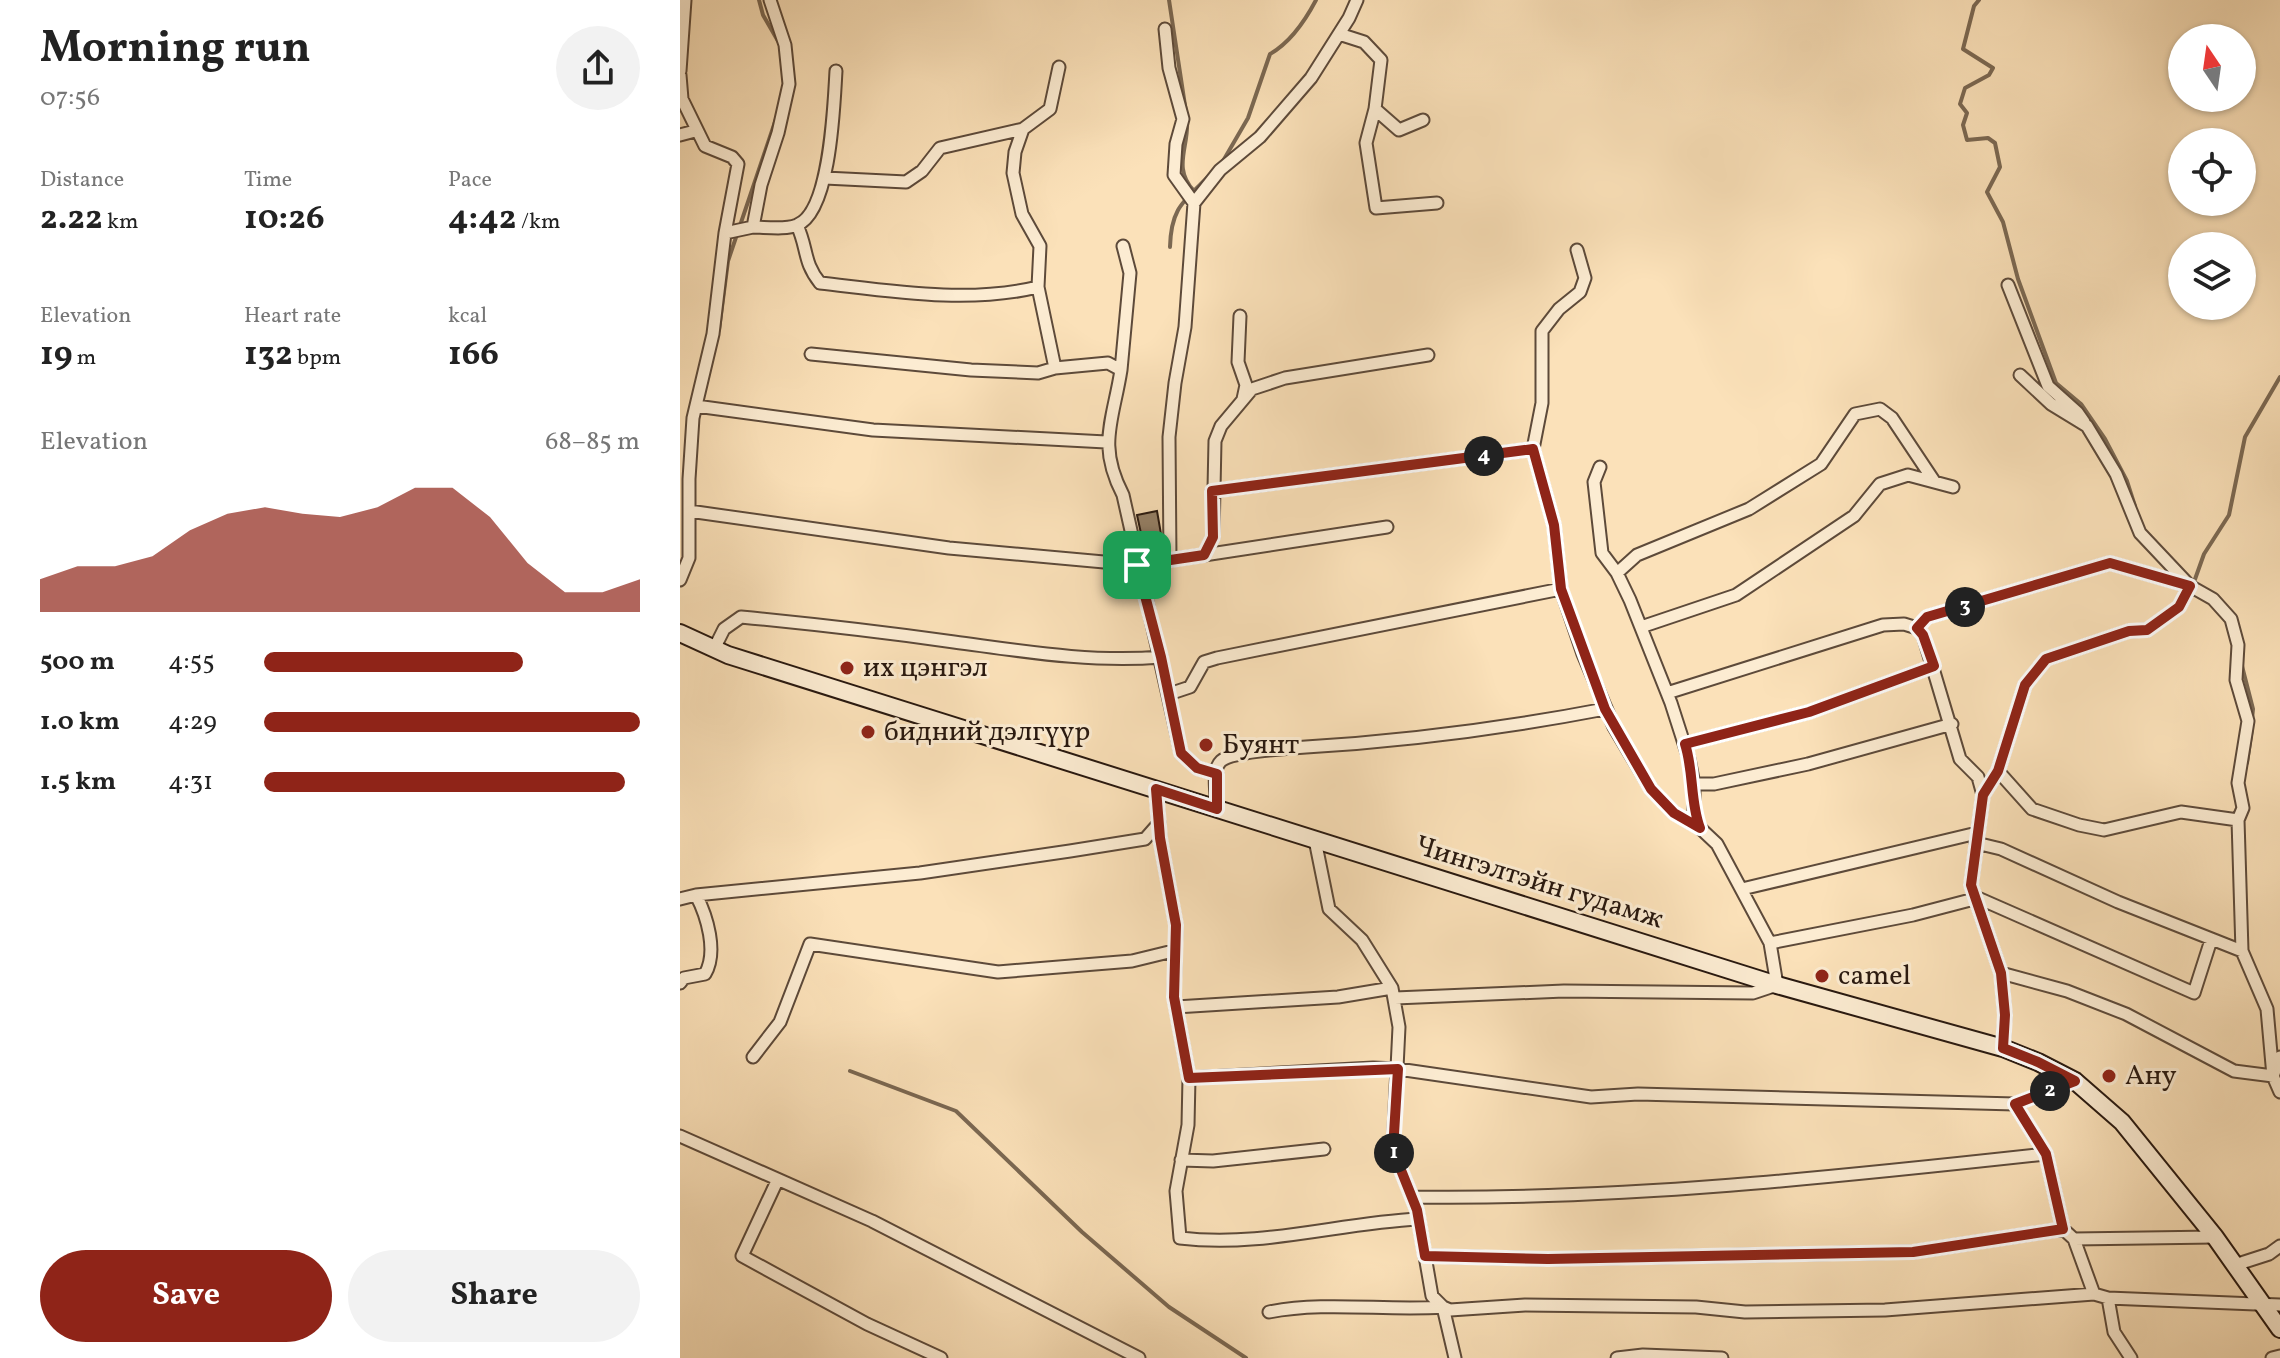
<!DOCTYPE html>
<meta charset="utf-8">
<style>
:root{--surface:#fff;--page:#f2f2f2;--text:#222;--muted:#767676;--accent:#8f2418}
body{margin:0;font-family:Vollkorn,serif;background:var(--page);color:var(--text);height:100vh;display:flex;flex-direction:column;font-size:30px;white-space:nowrap}
*{box-sizing:border-box;margin:0}
p{font-size:26px;color:var(--muted)}
.icon{flex:none;width:44px;height:44px;fill:none;stroke:currentColor;stroke-width:2;stroke-linecap:round;stroke-linejoin:round}
.map{position:relative;flex:1;overflow:hidden}
.panel{display:flex;flex-direction:column;background:var(--surface);width:680px}
.panel>*{flex:none}
.needle{width:52px;rotate:347deg}
.tools{position:absolute;left:1488px;top:24px;display:grid;gap:16px}
.tools a{display:grid;place-items:center;width:88px;height:88px;border-radius:50%;background:var(--surface);box-shadow:0 2px 6px #0004;font-size:40px}
.pin{position:absolute;display:grid;place-items:center;width:68px;height:68px;color:#fff;margin:-34px;border-radius:16px;box-shadow:0 4px 12px #0006}
.km{position:absolute;width:40px;height:40px;margin:-20px;border-radius:50%;background:#222;color:#fff;font-size:22px;line-height:40px;text-align:center}
.round{display:grid;place-items:center;flex:none;width:84px;height:84px;border-radius:42px;background:var(--page)}
.overview{display:flex;align-items:center;justify-content:space-between;height:136px;padding:0 40px}
h1{font-size:44px;font-weight:700;line-height:60px}
.metrics{display:grid;grid-template-columns:repeat(3,1fr);gap:12px;height:136px;padding:8px 40px}
.metrics div{display:grid;align-content:center}
.metrics b{font-size:34px;font-weight:700}
.metrics small{font-size:22px;font-weight:400}
.metrics p{font-size:22px}
.chart{height:224px;padding:16px 40px}
.chart p{display:flex;justify-content:space-between}
.chart svg{width:100%;height:144px;margin-top:8px;fill:var(--accent);opacity:.7}
.action{display:flex;gap:16px;margin-top:auto;padding:16px 40px}
.action a{flex:1;height:92px;border-radius:48px;background:var(--accent);color:#fff;font-size:32px;font-weight:700;line-height:92px;text-align:center}
.action a+a{background:var(--page);color:var(--text)}
ul{padding:0 40px;list-style:none;font-size:26px}
li{display:grid;grid-template-columns:128px 96px 1fr;align-items:center;height:60px}
li i{height:20px;border-radius:10px;background:var(--accent)}
main{display:flex;flex:1;min-height:0}
.map>svg:first-child{display:block}
.lines{fill:none;stroke-linecap:round;stroke-linejoin:round}
.stream{stroke:#7b6852;stroke-width:4}
.building{fill:#968167;stroke:#28180f;stroke-width:2}
.street-casing{stroke:#5d4a3a;stroke-width:15}
.secondary-casing{stroke:#28180f;stroke-width:20}
.street{stroke:#fcecd2;stroke-width:11}
.secondary{stroke:#fcecd2;stroke-width:16}
.route-casing{stroke:#fff;stroke-width:16}
.route{stroke:#8f2418;stroke-width:10}
.poi-dot{fill:#8f2418;stroke:#fcecd2;stroke-width:3}
.labels{text-anchor:middle;dominant-baseline:central;stroke-width:6;stroke-linejoin:round;paint-order:stroke}
.poi-label{font-size:28px;fill:#28180f;stroke:#fcecd2;text-anchor:start}
.street-label{font-size:28px;fill:#28180f;stroke:#fcecd2}
</style>
<main>
<section class="panel">
<div class="overview"><div><h1>Morning run</h1><p>07:56</p></div><a class="round"><svg class="icon" aria-label="share" viewBox="0 0 24 24"><path d="M12 15V3M7 8l5-5 5 5M5 13v7h14v-7"/></svg></a></div>
<div class="metrics">
<div><p>Distance</p><b>2.22<small> km</small></b></div>
<div><p>Time</p><b>10:26</b></div>
<div><p>Pace</p><b>4:42<small> /km</small></b></div>
</div>
<div class="metrics">
<div><p>Elevation</p><b>19<small> m</small></b></div>
<div><p>Heart rate</p><b>132<small> bpm</small></b></div>
<div><p>kcal</p><b>166</b></div>
</div>
<div class="chart"><p><span>Elevation</span>68–85 m</p>
<svg viewBox="0 0 160 44" preserveAspectRatio="none"><path d="M0 44V34L10 30L20 30L30 27L40 19L50 14L60 12L70 14L80 15L90 12L100 6L110 6L120 15L130 29L140 38L150 38L160 34V44z"/></svg>
</div>
<ul>
<li><b>500 m</b>4:55<i style="width:69%"></i></li>
<li><b>1.0 km</b>4:29<i style="width:100%"></i></li>
<li><b>1.5 km</b>4:31<i style="width:96%"></i></li>
</ul>
<div class="action"><a>Save</a><a>Share</a></div>
</section>
<div class="map">
<svg width="1600" height="1358" viewBox="0 0 1600 1358">
<rect width="100%" height="100%" fill="#fbe1b9"/>
<filter id="stains"><feTurbulence type="fractalNoise" baseFrequency=".0025" numOctaves="4"/><feColorMatrix values="0 0 0 0 .2 0 0 0 0 .09 0 0 0 0 .02 0 0 0 .5 -.17"/></filter>
<radialGradient id="worn" r=".72"><stop offset=".6" stop-color="#630" stop-opacity="0"/><stop offset="1" stop-color="#630" stop-opacity=".3"/></radialGradient>
<g class="lines">
<path class="stream" d="M 79,0 L 83,15 L 98,41
M 489,0 L 506,112
M 1299,0 L 1294,6 L 1283,49 L 1313,68 L 1309,75 L 1285,88 L 1280,104 L 1287,113 L 1283,125 L 1287,140 L 1308,138 L 1315,143 L 1320,167 L 1307,192 L 1323,222 L 1338,279 L 1376,383 L 1401,404 L 1425,439 L 1447,481 L 1455,506
M 507,121 C 509,147 492,168 514,191
M 543,161 L 568,118 L 590,54 C 611,42 625,21 636,0
M 490,247 C 491,208 503,202 529,176
M 39,330 L 48,261 L 97,116
M 1514,582 L 1524,554 L 1549,515 L 1565,437 L 1600,377
M 1562,666 L 1573,709 L 1572,719
M 1567,763 L 1572,728
M 170,1071 L 276,1111 L 402,1232 L 489,1307 L 566,1358"/>
</g>
<path class="building" d="M 477,511 L 481,534 L 462,538 L 457,515 Z"/>
<g class="lines">
<g class="street-casing">
<path id="street" d="M 485,29 L 489,68 L 503,119 L 496,144 L 494,175 L 514,203
M 659,34 L 684,42 L 701,60 L 695,109 L 719,130 L 743,120
M 0,71 L 5,0
M 0,75 L 2,99 L 25,146 L 52,157 L 58,164 L 45,233 L 33,334 L 13,418 L 9,479 L 9,558 L 0,580
M 695,109 L 686,143 L 696,208 L 757,203
M 343,129 L 335,152 L 333,173 L 342,214 L 360,246 L 358,287 L 375,368 L 428,363 L 441,370 C 433,421 417,445 443,495 L 501,753 L 517,768 L 537,774
M 0,135 L 15,131
M 145,178 L 226,182 L 242,171 L 260,148 L 343,129 L 370,109 L 379,67
M 117,225 C 128,249 123,262 140,283 C 211,291 287,304 358,287
M 73,227 C 85,227 106,230 117,225 C 151,212 154,102 156,71
M 45,233 L 73,227 L 81,185 L 98,133 L 109,84 L 105,45 L 90,0
M 1328,285 L 1368,386 L 1397,412 L 1404,422
M 560,316 L 558,362 L 566,385 L 563,399
M 131,354 L 291,370 L 358,373 L 375,368
M 441,370 L 450,273 L 443,246
M 1340,375 L 1371,404 L 1407,426 L 1436,474 L 1460,533 L 1510,586 L 1533,599 L 1551,619 L 1558,645 L 1556,680 L 1568,721 L 1558,783 L 1563,808 L 1558,820 L 1562,951 L 1587,1009 L 1593,1076 L 1600,1092
M 16,406 L 193,430 L 426,442
M 920,467 L 914,482 L 922,553 L 937,573 L 950,600 L 991,703 L 1009,759 L 1014,784 L 1014,812 L 1020,828
M 532,491 L 853,449
M 9,511 L 269,548 L 457,565 L 490,560 L 489,437 L 495,383 L 505,327 L 514,203 L 540,170 L 580,137 L 631,78 L 669,18 L 677,0
M 524,555 L 707,527
M 490,560 L 524,555 L 533,537 L 535,441 L 541,426 L 572,389 L 605,378 L 748,355
M 937,573 L 957,555 L 1069,509 L 1141,464 L 1175,414 L 1200,409 L 1212,418 L 1254,481
M 961,627 L 1056,595 L 1174,516 L 1200,484 L 1228,475 L 1273,487
M 1237,628 L 1247,617 L 1430,563 L 1510,586 L 1499,607 L 1467,630 L 1449,631 L 1366,659 L 1345,685 L 1318,771 L 1303,795 L 1291,885 L 1321,973 L 1325,1015 L 1323,1048
M 34,649 L 44,629 L 61,617 C 133,624 203,632 274,642 C 342,651 412,663 481,657
M 987,693 L 1203,625 L 1224,624 L 1237,628 L 1243,635 L 1280,759 L 1298,777 L 1303,795
M 489,694 L 510,687 L 524,662 L 537,658 L 881,589
M 1005,744 L 1129,712 L 1254,666
M 1318,771 L 1352,809 L 1399,825 L 1424,830 L 1501,812 L 1558,820
M 1014,784 L 1034,784 L 1128,764 L 1272,724
M 476,789 L 480,838 L 496,925 L 494,997 L 509,1078 L 508,1125 L 496,1191 L 500,1238 C 580,1248 659,1223 738,1219
M 537,809 C 537,797 531,770 541,761 C 551,752 611,748 626,747 C 726,741 826,728 925,709
M 635,840 L 649,909 L 682,940 L 712,988 L 719,1027 L 713,1150 L 737,1210 L 752,1296 L 763,1307 L 775,1358
M 1296,843 L 1321,849 L 1438,902 L 1562,951
M 1062,889 L 1297,833
M 16,895 L 240,873 L 390,851 L 465,839 L 479,823
M 0,899 L 16,895 C 27,916 38,952 25,974 L 4,978 L 0,983
M 1090,943 L 1233,915 L 1298,898 L 1514,993 L 1531,940
M 1321,973 L 1387,991 L 1446,1014 L 1554,1071 L 1593,1076 L 1600,1057
M 715,998 L 884,991 L 1073,993 L 1097,985 L 1090,943 L 1037,844 L 1020,828 L 994,813 L 971,789 L 934,727 L 903,654 L 881,589 L 874,525 L 853,449 L 862,403 L 862,331 L 879,309 L 900,292 L 905,278 L 897,250
M 496,1007 L 658,997 L 712,988
M 73,1057 L 100,1022 L 130,944 L 318,972 L 452,961 L 493,951
M 509,1078 L 693,1068 L 718,1069 L 911,1097 L 958,1094 L 1335,1104 L 1395,1081
M 1335,1104 L 1366,1154 L 1383,1229 L 1394,1239 L 1414,1294 L 1428,1298 L 1434,1332 L 1451,1358
M 0,1136 L 192,1221 L 459,1358
M 501,1160 L 533,1161 L 644,1149
M 97,1181 L 62,1256 L 187,1324 L 261,1358
M 732,1197 C 943,1200 1156,1177 1366,1154
M 1394,1239 L 1535,1237
M 745,1256 L 868,1259 L 1233,1252 L 1383,1229
M 1555,1265 L 1589,1254 L 1600,1246
M 1428,1298 L 1600,1305
M 589,1312 C 646,1301 705,1311 763,1307 L 770,1310 L 845,1305 L 1016,1307 L 1065,1312 L 1205,1310 L 1414,1294
M 937,1358 L 963,1355 L 1042,1358
M 1592,1358 L 1600,1356"/>
</g>
<g class="secondary-casing">
<path id="secondary" d="M 0,633 L 48,655 L 1097,985 L 1323,1048 L 1358,1062 L 1395,1081 L 1442,1122 L 1535,1237 L 1600,1329"/>
</g>
<use href="#street" class="street"/>
<use href="#secondary" class="secondary"/>
</g>
<g class="lines">
<g class="route-casing">
<path id="route" d="M 853,449 L 874,525 L 881,589 L 925,709 L 971,789 L 994,813 L 1020,828 C 1010,802 1014,772 1005,744 L 1129,712 L 1254,666 L 1243,635 L 1237,628 L 1247,617 L 1430,563 L 1510,586 L 1499,607 L 1467,630 L 1449,631 L 1366,659 L 1345,685 L 1318,771 L 1303,795 L 1291,885 L 1321,973 L 1325,1015 L 1323,1048 L 1358,1062 L 1395,1081 L 1335,1104 L 1366,1154 L 1383,1229 L 1233,1252 L 868,1259 L 745,1256 L 737,1210 L 713,1150 L 718,1069 L 509,1078 L 494,997 L 496,925 L 480,838 L 476,789 L 537,809 L 537,774 L 517,768 L 501,753 L 481,657 L 457,565 L 524,555 L 533,537 L 532,491 Z"/>
</g>
<use href="#route" class="route"/>
</g>
<g class="poi-dot">
<circle cx="167" cy="668" r="8"/>
<circle cx="188" cy="732" r="8"/>
<circle cx="526" cy="745" r="8"/>
<circle cx="1142" cy="976" r="8"/>
<circle cx="1429" cy="1076" r="8"/>
</g>
<g class="labels">
<g class="poi-label">
<text x="183" y="668">их цэнгэл</text>
<text x="204" y="732">бидний дэлгүүр</text>
<text x="542" y="745">Буянт</text>
<text x="1158" y="976">camel</text>
<text x="1445" y="1076">Ану</text>
</g>
<g class="street-label">
<text transform="translate(859 883) rotate(17)">Чингэлтэйн гудамж</text>
</g>
</g>
<rect width="100%" height="100%" filter="url(#stains)"/>
<rect width="100%" height="100%" fill="url(#worn)"/>
</svg>
<div class="tools">
<a><svg class="needle" viewBox="-14 -14 28 28"><path d="M0-13l5 13h-10z" fill="#e53935"/><path d="M0 13l5-13h-10z" fill="#767676"/></svg></a>
<a><svg class="icon" aria-label="locate" viewBox="0 0 24 24"><circle cx="12" cy="12" r="6"/><path d="M12 2v4M12 18v4M2 12h4M18 12h4"/></svg></a>
<a><svg class="icon" aria-label="layers" viewBox="0 0 24 24"><path d="M12 4l9 5-9 5-9-5zM3 14l9 5 9-5"/></svg></a>
</div>
<div class="pin" style="left:457px;top:565px;background:#1e9e55"><svg class="icon" aria-label="arrive" viewBox="0 0 24 24"><path d="M6 21V4h12l-3 4 3 4H6"/></svg></div>
<b class="km" style="left:714px;top:1153px">1</b>
<b class="km" style="left:1370px;top:1091px">2</b>
<b class="km" style="left:1285px;top:607px">3</b>
<b class="km" style="left:804px;top:456px">4</b>
</div>
</main>
